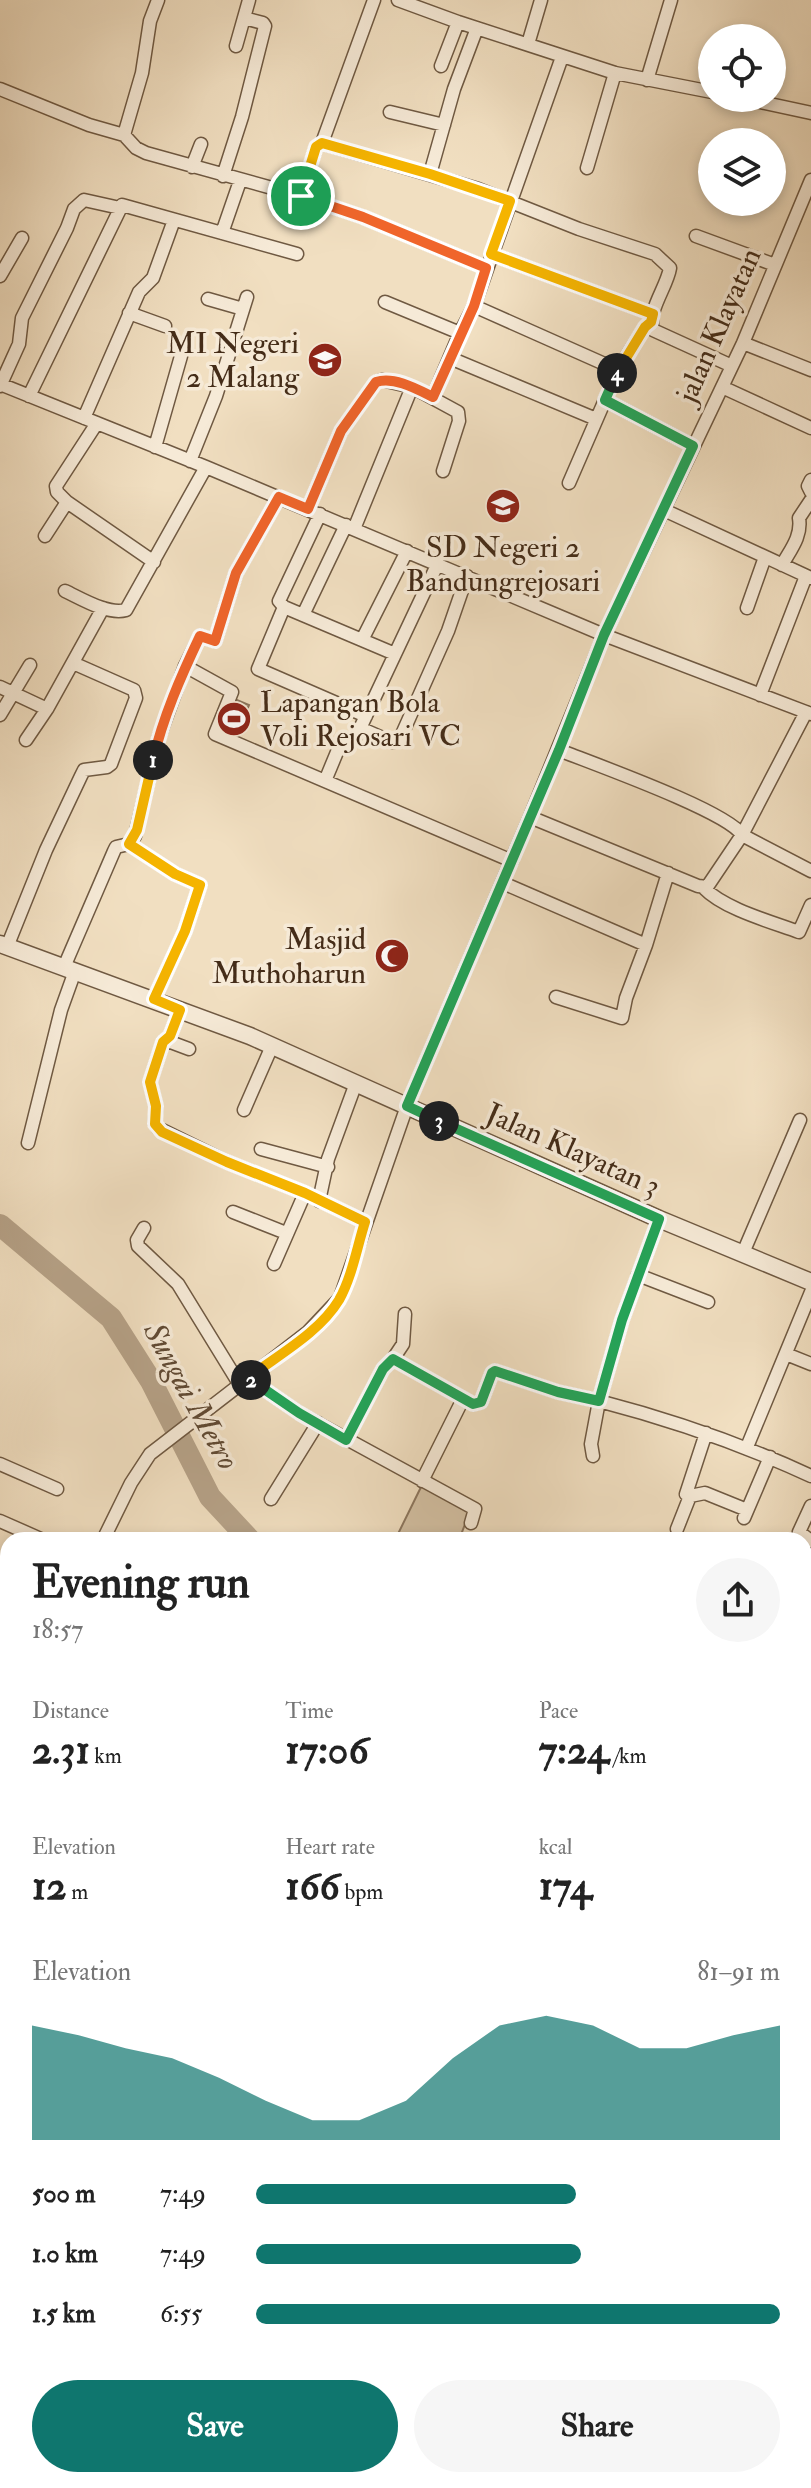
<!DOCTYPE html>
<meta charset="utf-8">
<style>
:root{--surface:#fff;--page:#f6f6f6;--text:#222;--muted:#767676;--accent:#0f766e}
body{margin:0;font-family:"IM FELL Double Pica",serif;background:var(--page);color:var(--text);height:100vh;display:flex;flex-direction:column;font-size:30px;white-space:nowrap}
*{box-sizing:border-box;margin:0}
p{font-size:26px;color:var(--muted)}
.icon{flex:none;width:44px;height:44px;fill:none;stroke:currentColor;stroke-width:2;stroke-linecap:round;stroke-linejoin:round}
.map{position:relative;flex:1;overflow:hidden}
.drawer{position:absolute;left:0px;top:1532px;width:812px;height:956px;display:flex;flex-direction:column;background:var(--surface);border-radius:24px 24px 0 0;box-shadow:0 4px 12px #0003}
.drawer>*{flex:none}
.fabs{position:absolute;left:698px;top:24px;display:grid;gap:16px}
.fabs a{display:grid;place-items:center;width:88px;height:88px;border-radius:50%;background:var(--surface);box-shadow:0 4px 12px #0003;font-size:40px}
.pin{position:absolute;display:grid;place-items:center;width:68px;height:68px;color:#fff;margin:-34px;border:4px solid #fff;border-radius:50%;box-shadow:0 2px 8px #0007}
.km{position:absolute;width:40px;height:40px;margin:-20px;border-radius:50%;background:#222;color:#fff;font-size:22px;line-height:40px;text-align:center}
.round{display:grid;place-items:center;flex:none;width:84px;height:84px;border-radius:42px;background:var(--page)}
.summary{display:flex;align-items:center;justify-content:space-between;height:136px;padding:0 32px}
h1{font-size:44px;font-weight:700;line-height:60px}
.figures{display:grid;grid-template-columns:repeat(3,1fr);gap:12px;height:136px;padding:8px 32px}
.figures div{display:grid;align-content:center}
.figures b{font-size:40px;font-weight:700}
.figures small{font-size:22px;font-weight:400}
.figures p{font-size:22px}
.chart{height:224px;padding:16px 32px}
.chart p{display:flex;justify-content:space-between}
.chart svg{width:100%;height:144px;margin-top:8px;fill:var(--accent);opacity:.7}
.primary-button{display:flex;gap:16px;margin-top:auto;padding:16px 32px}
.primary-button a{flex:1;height:92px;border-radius:48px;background:var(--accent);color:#fff;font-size:32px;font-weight:700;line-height:92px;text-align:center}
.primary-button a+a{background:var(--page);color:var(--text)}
ul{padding:0 32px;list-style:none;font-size:26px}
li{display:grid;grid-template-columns:128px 96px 1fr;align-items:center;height:60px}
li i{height:20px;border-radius:10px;background:var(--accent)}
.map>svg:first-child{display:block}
.green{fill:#d4c1a4;stroke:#8c765e;stroke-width:2}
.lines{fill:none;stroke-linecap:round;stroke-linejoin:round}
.river{stroke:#b6a288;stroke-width:22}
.minor-casing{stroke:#6f5942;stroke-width:15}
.tertiary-casing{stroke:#6f5942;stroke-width:19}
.minor{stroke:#f6ead7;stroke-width:12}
.tertiary{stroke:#f6ead7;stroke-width:16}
.split-1-casing{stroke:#fff;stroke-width:16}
.split-2-casing{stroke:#fff;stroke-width:16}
.split-3-casing{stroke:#fff;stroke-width:16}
.split-4-casing{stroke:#fff;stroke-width:16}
.split-5-casing{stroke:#fff;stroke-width:16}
.split-1{stroke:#f0652b;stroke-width:10}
.split-2{stroke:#f5b400;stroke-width:10}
.split-3{stroke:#22a559;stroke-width:10}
.split-4{stroke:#22a559;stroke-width:10}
.split-5{stroke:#f5b400;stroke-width:10}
.labels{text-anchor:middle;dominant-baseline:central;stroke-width:7;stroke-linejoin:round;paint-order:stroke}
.street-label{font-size:30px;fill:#442c18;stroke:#f6ead7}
.poi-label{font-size:30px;fill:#442c18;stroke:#f6ead7;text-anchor:end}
.water-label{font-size:32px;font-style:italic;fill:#604a34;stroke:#f6ead7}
</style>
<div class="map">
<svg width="811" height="2488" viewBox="0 0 811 2488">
<rect width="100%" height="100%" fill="#f1dfc1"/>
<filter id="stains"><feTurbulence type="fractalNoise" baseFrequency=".0025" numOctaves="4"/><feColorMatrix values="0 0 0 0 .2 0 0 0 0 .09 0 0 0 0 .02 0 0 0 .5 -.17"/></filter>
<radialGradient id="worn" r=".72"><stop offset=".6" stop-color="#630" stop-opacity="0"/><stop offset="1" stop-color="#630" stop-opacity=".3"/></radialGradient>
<path class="green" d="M 232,698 L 249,705 L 235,739 L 218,732 Z
M 423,1483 L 470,1511 L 459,1540 L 395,1540 Z
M 0,1777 L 8,1779 L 8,1945 L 0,1942 Z"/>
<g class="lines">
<path class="river" d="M 0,1225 L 111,1318 L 151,1381 L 210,1497 L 250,1540
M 804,1994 L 811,1997"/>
<g class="minor-casing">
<path id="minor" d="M 398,0 L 458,22 L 615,73 L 712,92
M 528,44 L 541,0
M 236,46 L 249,0
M 441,66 L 458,22
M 647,80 L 671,0
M 0,89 L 89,125 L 124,135 L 136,148 L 146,153 L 301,196 L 363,217 L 486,268
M 742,98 L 811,113
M 390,112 L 444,125
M 124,135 L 142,73 L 150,21 L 158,0
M 322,143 L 478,189 L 579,229 L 655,254 L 670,268 C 667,287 647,311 653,330 L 732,366
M 192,167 L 201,144
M 587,168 L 615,73
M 430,174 L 454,89 L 477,28
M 223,176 L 242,117 L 265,26 L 263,23 L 244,18
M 301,196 L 316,147 L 322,143 L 374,0
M 222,233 L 240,181
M 696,236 L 775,265
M 491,254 L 653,314
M 0,276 L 22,238
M 208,299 L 243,309
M 385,302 L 460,333 L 474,306 L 562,57
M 474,306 L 618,370
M 129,313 L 165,326
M 743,343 L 811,370
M 450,358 L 596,419
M 0,384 L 206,467 L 604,635 L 811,714
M 0,386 L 19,344 L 22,318 L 67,228 L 74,209 L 84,200 L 120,208
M 722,387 L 811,428
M 29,396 L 122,205 L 297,254
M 433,397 L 460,333
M 605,400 L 693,446
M 84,418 L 139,292 L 153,278 L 174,220
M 155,447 L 181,356
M 190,461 L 216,396 L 247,297
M 811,480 L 808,486 L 811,492
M 569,483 L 618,370 L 645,327 L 651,322
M 67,502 L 154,562
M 308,509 L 341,431 L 376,382 L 382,380 L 412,387
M 664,510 L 811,578
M 320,514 L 279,601 L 284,607 L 395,654
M 354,529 L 412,387 L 458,412 L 459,421 L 443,471
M 45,536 L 67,502 L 57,492 L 56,486 L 97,423
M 782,565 C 791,549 802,536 799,518 L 811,500
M 65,591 C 82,599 108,615 126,610 L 206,467
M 284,607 L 258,669 L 366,716
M 747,608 L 765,557
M 303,615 L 346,525
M 362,640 L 407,551
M 185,666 L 232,692 L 215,734 L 512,861
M 0,687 L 47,709
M 760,695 L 806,576
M 0,715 L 30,665
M 360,728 L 392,742 L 399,741 L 448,631 L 467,576
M 26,740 L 47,709 L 103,608
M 559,750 C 591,763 727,811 742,835 L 811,871
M 325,781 L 342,740 L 355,739 L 438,563
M 530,817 L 698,886 L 707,887 L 742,835 L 806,712
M 129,844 L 175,874 L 200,885 L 185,931 L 154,999
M 503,883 L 646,945 L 626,998 L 622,1018 L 556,997
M 704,888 C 724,909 772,922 799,932 L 811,905
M 646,945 L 668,873
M 7,947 L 46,850 L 81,776 L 84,770 L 107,767 L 111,764 L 136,698 L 134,690 L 73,663
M 64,967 L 114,851 L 116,847 L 129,844 L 135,836 L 159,737 L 185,666 L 200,636 L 215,641 L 236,573 L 279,497
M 180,1010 L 170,1036 L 163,1042 L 150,1082 L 156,1106 L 155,1124 L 158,1128 L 227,1162 L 305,1193 L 365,1222
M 165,1040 L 189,1049
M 244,1110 L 272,1046
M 28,1143 L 61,1010 L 75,971
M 261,1149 L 328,1167
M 319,1201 L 328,1159 L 356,1083
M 233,1212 L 286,1233
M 659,1219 L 622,1320 L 599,1401 C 672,1420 742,1444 811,1476
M 144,1228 L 137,1240 L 138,1246 L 178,1284 L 240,1385
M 743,1253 L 800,1120
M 274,1264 L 305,1193
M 638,1275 L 708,1302
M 786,1354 L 811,1364
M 393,1359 L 403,1344 L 405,1314
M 248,1378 L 299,1413 L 475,1509 L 471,1523
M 346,1440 L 383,1369 L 393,1359 L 473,1404 L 481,1402 L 492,1373 L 495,1371 L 558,1392 L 599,1401 L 591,1444 L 593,1456
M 747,1447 L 811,1292
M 0,1464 L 57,1489
M 422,1481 L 463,1399
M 690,1496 L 705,1493 L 747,1510
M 271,1499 L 318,1423
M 811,1506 L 799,1532 L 811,1541
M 744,1518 L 770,1457
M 0,1521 L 43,1540
M 677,1529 L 690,1496 L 686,1494 L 706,1433
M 103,1540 L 131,1483 L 150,1454 L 308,1332 L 340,1298 L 407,1106 L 530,817 L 604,635 L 743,343 L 811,180
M 0,1658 L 8,1652
M 0,1668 L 8,1672
M 0,2045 L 8,2049
M 0,2118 L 8,2122
M 0,2168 L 8,2172
M 0,2223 L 8,2227
M 804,2244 L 811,2248
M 0,2274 L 8,2247
M 804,2308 L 811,2311
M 0,2349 L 8,2353
M 0,2413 L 8,2417
M 141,2480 L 158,2488
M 284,2480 L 302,2488
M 604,2480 L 618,2488
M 393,2484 L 399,2488"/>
</g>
<g class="tertiary-casing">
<path id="tertiary" d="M 0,944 L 250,1036 L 659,1219 L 811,1282"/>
</g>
<use href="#minor" class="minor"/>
<use href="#tertiary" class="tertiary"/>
</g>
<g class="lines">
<g class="split-1-casing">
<path id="split-1" d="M 153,760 C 163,717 181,676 200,636 L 215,641 L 236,573 L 279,497 L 308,509 L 341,431 L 376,382 C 394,376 417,389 433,397 L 474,306 L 486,268 L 363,217 L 301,196"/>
</g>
<g class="split-2-casing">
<path id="split-2" d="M 153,760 L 137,830 L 129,844 L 175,874 L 200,885 L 185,931 L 154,999 L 180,1010 L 170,1036 L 163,1042 L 150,1082 L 156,1106 L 155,1124 L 162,1132 L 227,1162 L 305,1193 L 365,1222 C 357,1247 352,1277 339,1300 C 319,1333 278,1355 248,1378 L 251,1380"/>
</g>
<g class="split-3-casing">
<path id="split-3" d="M 251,1380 L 299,1413 L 346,1440 L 383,1369 L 393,1359 L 473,1404 L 481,1402 L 492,1373 L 495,1371 L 558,1392 L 599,1401 L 622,1320 L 659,1219 L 439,1121"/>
</g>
<g class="split-4-casing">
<path id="split-4" d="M 439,1121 L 407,1106 L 559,750 L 604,635 L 693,446 L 605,400 L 617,373"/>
</g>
<g class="split-5-casing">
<path id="split-5" d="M 301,196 L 316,147 L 322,143 L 430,174 L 510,201 L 491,254 L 653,314 L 651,322 L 645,327 L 617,373"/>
</g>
<use href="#split-1" class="split-1"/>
<use href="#split-2" class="split-2"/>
<use href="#split-3" class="split-3"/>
<use href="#split-4" class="split-4"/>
<use href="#split-5" class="split-5"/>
</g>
<defs>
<g id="school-disc" transform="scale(1.8)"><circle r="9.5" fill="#8f2418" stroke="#f6ead7"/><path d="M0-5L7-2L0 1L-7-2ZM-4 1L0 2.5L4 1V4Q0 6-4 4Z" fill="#fff"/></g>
<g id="stadium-disc" transform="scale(1.8)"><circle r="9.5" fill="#8f2418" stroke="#f6ead7"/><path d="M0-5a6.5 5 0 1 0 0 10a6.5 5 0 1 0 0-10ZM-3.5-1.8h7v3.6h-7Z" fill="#fff"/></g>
<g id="mosque-disc" transform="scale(1.8)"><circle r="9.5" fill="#8f2418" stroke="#f6ead7"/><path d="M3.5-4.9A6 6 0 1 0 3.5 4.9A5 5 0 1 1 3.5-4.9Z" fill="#fff"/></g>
</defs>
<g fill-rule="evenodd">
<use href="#school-disc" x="325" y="360"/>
<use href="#school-disc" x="503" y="506"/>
<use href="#stadium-disc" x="234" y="719"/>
<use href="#mosque-disc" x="392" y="956"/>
</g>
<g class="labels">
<g class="street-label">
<text transform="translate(719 325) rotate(-66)">jalan Klayatan</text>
<text transform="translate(573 1150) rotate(24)">Jalan Klayatan 3</text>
</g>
<g class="poi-label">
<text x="299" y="343">MI Negeri<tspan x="299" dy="34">2 Malang</tspan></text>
<text x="503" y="547" text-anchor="middle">SD Negeri 2<tspan x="503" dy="34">Bandungrejosari</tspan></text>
<text x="260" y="702" text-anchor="start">Lapangan Bola<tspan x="260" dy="34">Voli Rejosari VC</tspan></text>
<text x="366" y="939">Masjid<tspan x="366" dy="34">Muthoharun</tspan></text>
</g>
<g class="water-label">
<text transform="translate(191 1396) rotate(61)">Sungai Metro</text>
</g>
</g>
<rect width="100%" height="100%" filter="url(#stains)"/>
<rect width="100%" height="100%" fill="url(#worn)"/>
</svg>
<div class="fabs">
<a><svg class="icon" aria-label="locate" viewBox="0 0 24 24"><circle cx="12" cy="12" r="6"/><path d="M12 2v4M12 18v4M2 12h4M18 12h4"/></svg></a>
<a><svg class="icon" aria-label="layers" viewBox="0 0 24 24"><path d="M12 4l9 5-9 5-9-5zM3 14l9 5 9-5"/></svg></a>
</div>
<div class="pin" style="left:301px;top:196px;background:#1e9e55"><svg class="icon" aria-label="arrive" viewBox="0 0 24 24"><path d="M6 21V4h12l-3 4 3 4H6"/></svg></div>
<b class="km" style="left:153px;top:760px">1</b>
<b class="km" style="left:251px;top:1380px">2</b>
<b class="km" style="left:439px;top:1121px">3</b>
<b class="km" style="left:617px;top:373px">4</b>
<section class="drawer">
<div class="summary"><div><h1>Evening run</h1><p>18:57</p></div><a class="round"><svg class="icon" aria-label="share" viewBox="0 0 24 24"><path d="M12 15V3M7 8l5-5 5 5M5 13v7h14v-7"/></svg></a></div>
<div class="figures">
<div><p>Distance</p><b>2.31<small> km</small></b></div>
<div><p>Time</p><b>17:06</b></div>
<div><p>Pace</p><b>7:24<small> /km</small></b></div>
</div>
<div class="figures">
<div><p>Elevation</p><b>12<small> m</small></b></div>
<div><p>Heart rate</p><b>166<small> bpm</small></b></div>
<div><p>kcal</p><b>174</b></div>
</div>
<div class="chart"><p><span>Elevation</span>81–91 m</p>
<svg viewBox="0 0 160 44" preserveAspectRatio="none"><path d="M0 44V9L10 12L20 16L30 19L40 25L50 32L60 38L70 38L80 32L90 19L100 9L110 6L120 9L130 16L140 16L150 12L160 9V44z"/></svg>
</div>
<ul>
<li><b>500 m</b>7:49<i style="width:61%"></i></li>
<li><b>1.0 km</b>7:49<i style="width:62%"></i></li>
<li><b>1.5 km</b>6:55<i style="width:100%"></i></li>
</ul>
<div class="primary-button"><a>Save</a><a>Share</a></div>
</section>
</div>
